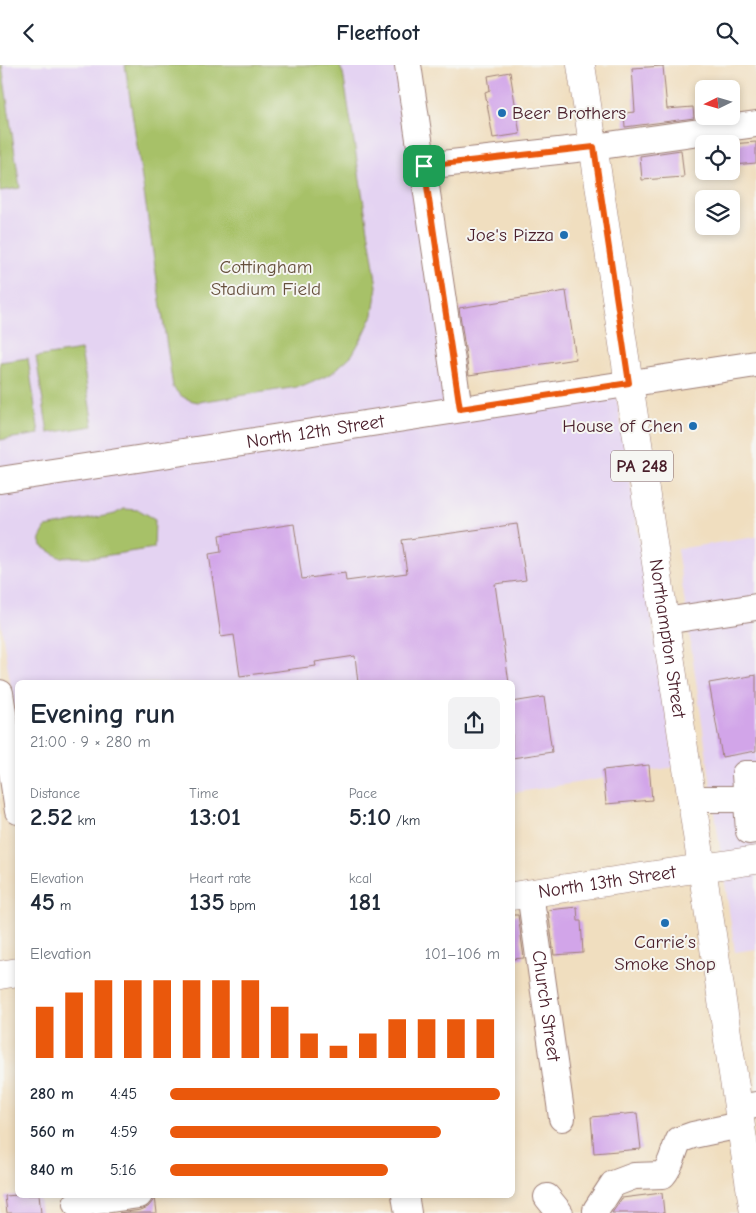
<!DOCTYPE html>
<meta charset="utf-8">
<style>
:root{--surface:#fff;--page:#f2f2f3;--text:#1f2937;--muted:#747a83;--accent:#ea580c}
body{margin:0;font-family:"Comic Neue",sans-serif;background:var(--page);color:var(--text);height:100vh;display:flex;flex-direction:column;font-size:19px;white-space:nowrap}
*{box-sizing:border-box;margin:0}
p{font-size:16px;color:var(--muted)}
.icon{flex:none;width:28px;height:28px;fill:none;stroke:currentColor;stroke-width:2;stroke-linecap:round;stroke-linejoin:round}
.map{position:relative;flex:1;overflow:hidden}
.side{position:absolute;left:15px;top:615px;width:500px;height:518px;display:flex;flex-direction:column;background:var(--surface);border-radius:8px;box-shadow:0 2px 8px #0003}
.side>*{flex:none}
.needle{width:32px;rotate:265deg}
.fabs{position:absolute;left:695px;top:15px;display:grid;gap:10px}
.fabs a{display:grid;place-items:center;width:45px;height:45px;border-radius:8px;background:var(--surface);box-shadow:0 2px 8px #0003;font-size:25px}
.pin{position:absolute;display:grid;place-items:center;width:42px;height:42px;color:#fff;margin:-21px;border-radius:10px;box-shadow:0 2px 8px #0006}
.round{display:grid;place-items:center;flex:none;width:52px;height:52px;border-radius:8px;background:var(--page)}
.head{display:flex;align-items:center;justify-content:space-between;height:85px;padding:0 15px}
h1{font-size:28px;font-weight:600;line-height:38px}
.metrics{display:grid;grid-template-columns:repeat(3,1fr);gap:8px;height:85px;padding:5px 15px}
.metrics div{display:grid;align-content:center}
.metrics b{font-size:25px;font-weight:600}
.metrics small{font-size:14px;font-weight:400}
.metrics p{font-size:14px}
.chart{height:140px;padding:10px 15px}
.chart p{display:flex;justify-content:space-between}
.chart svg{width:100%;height:90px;margin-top:5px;stroke:var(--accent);stroke-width:6}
ul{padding:0 15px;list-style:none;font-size:16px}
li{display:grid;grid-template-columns:80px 60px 1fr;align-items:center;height:38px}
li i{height:12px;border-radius:6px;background:var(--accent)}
header{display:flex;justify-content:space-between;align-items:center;height:65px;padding:0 15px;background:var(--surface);font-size:22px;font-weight:600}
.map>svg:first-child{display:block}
.built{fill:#e4d3f2}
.green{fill:#a7c167;stroke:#787049}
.building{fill:#d2a5e9}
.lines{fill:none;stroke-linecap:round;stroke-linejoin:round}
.minor-casing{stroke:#9d7e75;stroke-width:28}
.major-casing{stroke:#9d7e75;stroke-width:29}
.minor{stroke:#fff;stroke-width:26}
.major{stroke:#fff;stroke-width:28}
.route-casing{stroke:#fff;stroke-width:10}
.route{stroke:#ea580c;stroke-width:6}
.poi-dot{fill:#1f6fb2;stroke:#f6f6f2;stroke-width:2}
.labels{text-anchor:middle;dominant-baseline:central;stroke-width:4;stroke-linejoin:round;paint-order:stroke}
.shield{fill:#f6f6f2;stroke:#7e6067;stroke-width:1}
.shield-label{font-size:18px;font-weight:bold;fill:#4a1f2b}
.poi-label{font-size:19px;fill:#4a1f2b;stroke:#f6f6f2;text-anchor:end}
.park-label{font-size:19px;fill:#66503d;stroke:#f6f6f2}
.street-label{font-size:19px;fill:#4a1f2b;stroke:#f6f6f2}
</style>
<header><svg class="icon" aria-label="back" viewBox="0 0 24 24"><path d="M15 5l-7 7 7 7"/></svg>Fleetfoot<svg class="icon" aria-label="search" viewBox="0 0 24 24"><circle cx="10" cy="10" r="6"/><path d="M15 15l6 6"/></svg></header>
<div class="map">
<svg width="756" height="1148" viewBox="0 0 756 1148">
<rect width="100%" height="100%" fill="#f6f6f2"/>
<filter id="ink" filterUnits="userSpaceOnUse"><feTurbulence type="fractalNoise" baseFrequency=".02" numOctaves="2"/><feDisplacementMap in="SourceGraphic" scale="10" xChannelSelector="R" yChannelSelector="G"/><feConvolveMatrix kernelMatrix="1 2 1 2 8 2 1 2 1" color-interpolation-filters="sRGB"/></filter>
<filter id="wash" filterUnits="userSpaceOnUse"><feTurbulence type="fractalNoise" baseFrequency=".0096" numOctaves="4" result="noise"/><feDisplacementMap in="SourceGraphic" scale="20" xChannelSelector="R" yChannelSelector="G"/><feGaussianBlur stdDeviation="1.12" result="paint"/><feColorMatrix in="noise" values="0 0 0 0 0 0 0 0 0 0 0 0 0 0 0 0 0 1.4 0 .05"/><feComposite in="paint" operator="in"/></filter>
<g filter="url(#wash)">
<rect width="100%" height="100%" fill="#f0debf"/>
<path class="built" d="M 0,0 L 403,0 L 457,345 L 615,321 L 675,702 L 513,728 L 512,618 L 18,618 L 17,663 L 0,552 Z
M 756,472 L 756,884 L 735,887 L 677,484 Z"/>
<path class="green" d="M 0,0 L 2,0 L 20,123 L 0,126 Z
M 125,0 L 339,0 L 343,8 L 377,221 L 373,250 L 364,269 L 352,290 L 331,309 L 304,321 L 198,337 C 187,335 180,332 173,322 Z
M 81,285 L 93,361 L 48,368 L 36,292 Z
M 28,293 L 39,369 L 0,375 L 0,297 Z
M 123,444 L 139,445 L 155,454 L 154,483 L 97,492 L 59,492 L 42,481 L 40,473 L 46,462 L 115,449 Z"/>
<g id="blocks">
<path class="building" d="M 663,1 L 667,44 L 693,42 L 694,53 L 625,62 L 624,48 L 635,47 L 632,3 Z
M 510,7 L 520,69 L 493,73 L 485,27 L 490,25 L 488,11 Z
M 756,77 L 756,98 L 733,100 L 731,79 Z
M 681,85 L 684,112 L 642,115 L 640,91 Z
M 566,226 L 576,294 L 469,310 L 459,243 Z
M 294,459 L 302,514 L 345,508 L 346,516 L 407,508 L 402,475 L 517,459 L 526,515 L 495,519 L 509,618 L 358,618 L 355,591 L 315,597 L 316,601 L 240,611 L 234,570 L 221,572 L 209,489 L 221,487 L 219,470 Z
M 756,610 L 756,686 L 722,692 L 709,618 Z
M 544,632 L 552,687 L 512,693 L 512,637 Z
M 649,700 L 652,735 L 606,739 L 603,705 Z
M 577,842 L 578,856 L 581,856 L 583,888 L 554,890 L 548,845 Z
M 512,850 L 518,850 L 524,893 L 512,894 Z
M 637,1048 L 641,1084 L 594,1088 L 591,1052 Z
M 662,1128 L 664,1148 L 612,1148 L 622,1133 Z
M 18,1130 L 39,1130 L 41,1148 L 7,1148 L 5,1131 Z
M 153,1132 L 155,1132 L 157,1148 L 119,1148 L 141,1145 L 148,1142 L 153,1136 Z"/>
</g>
</g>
<g filter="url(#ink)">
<use href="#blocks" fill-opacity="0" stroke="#9d7e75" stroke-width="1"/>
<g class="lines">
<g class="minor-casing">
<g id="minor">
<path d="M 408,0 L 459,344"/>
<path d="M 424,101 L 594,82 L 756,59"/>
<path id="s1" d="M 0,415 L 756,299"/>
<path d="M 665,556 L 756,542"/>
<path d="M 0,628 L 18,746"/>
<path d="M 756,709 L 745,709 L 749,766 L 756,765"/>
<path d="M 691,734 L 753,734"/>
<path id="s2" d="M 530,828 L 562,1053"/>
<path d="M 738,1043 L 756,1040"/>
<path d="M 405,1130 L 408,1148"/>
<path d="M 547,1132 L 560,1148"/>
<path d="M 76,1139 L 139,1130"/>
<path d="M 596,1148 L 596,1145 L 613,1119 L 634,1111 L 663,1110 C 672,1100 673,1087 679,1075 L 693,1070 L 740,1060"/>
</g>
</g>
<g class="major-casing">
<g id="major">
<path id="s3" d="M 581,0 L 754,1148"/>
<path id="s4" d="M 512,831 L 756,795"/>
<path d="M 0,910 L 18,907"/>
</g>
</g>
<use href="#minor" class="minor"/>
<use href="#major" class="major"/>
</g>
</g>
<g class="lines" filter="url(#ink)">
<g class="route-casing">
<path id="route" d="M 594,82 L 629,318 L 460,344 L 424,101 Z"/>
</g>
<use href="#route" class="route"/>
</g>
<g class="poi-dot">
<circle cx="502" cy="48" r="5"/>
<circle cx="564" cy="170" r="5"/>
<circle cx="693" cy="361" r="5"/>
<circle cx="665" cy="858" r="5"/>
</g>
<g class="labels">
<rect class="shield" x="611" y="385.5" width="62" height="31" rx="4"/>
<g class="shield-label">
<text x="642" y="401">PA 248</text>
</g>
<g class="poi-label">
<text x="512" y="48" text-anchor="start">Beer Brothers</text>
<text x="554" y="170">Joe's Pizza</text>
<text x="683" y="361">House of Chen</text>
<text x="665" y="877" text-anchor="middle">Carrie’s<tspan x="665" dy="22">Smoke Shop</tspan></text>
</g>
<g class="park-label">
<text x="266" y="202">Cottingham<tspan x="266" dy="22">Stadium Field</tspan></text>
</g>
<g class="street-label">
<text stroke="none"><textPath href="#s1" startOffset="319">North 12th Street</textPath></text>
<text stroke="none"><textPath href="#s3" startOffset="580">Northampton Street</textPath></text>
<text stroke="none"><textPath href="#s4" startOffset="96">North 13th Street</textPath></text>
<text stroke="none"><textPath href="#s2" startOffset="114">Church Street</textPath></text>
</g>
</g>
</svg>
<div class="fabs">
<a><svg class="needle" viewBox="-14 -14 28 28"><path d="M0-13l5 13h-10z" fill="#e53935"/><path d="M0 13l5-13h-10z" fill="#747a83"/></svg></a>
<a><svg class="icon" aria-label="locate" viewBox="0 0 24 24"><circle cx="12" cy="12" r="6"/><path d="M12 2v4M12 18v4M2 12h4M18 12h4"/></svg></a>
<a><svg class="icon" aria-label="layers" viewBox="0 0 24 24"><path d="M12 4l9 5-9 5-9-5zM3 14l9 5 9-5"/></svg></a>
</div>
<div class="pin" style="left:424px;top:101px;background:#1e9e55"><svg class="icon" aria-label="arrive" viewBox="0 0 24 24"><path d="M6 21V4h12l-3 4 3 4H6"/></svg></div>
<section class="side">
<div class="head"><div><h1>Evening run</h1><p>21:00 · 9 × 280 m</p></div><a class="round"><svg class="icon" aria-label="share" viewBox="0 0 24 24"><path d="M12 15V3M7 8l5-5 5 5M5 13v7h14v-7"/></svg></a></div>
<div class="metrics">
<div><p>Distance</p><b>2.52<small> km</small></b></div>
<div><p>Time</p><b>13:01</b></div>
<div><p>Pace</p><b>5:10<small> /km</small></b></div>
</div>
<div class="metrics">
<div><p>Elevation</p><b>45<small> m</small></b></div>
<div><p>Heart rate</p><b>135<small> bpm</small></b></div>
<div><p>kcal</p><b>181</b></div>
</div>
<div class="chart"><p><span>Elevation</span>101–106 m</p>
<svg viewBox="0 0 160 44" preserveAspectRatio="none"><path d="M5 44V19M15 44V12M25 44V6M35 44V6M45 44V6M55 44V6M65 44V6M75 44V6M85 44V19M95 44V32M105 44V38M115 44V32M125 44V25M135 44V25M145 44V25M155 44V25"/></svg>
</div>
<ul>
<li><b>280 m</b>4:45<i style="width:100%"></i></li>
<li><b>560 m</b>4:59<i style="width:82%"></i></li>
<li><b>840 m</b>5:16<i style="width:66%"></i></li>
</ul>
</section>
</div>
